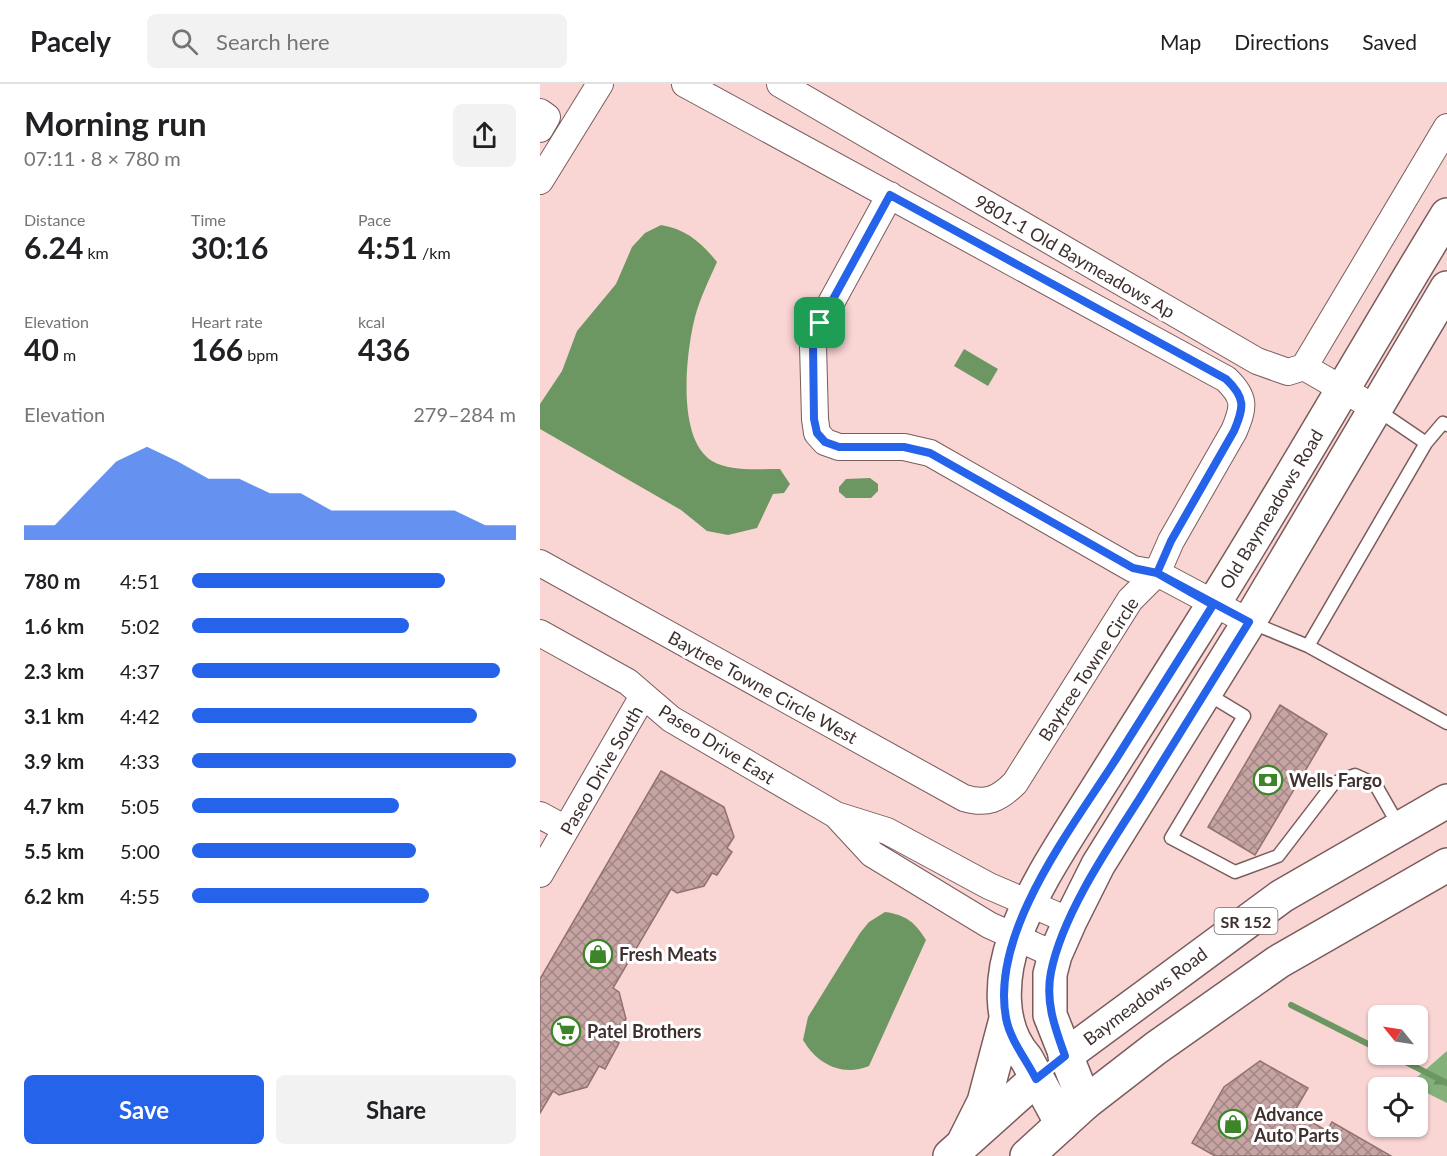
<!DOCTYPE html>
<meta charset="utf-8">
<style>
:root{--surface:#fff;--page:#f2f2f2;--text:#202124;--muted:#757577;--line:#e0e0e0;--accent:#2563eb}
body{margin:0;font-family:Lato,sans-serif;background:var(--page);color:var(--text);height:100vh;display:flex;flex-direction:column;font-size:22px;white-space:nowrap}
*{box-sizing:border-box;margin:0}
p{font-size:20px;color:var(--muted)}
.icon{flex:none;width:33px;height:33px;fill:none;stroke:currentColor;stroke-width:2;stroke-linecap:round;stroke-linejoin:round}
.map{position:relative;flex:1;overflow:hidden}
.panel{display:flex;flex-direction:column;background:var(--surface);width:540px}
.panel>*{flex:none}
.needle{width:39px;rotate:300deg}
.controls{position:absolute;left:828px;top:921px;display:grid;gap:12px}
.controls a{display:grid;place-items:center;width:60px;height:60px;border-radius:9px;background:var(--surface);box-shadow:0 2px 4px #0004;font-size:30px}
.pin{position:absolute;display:grid;place-items:center;width:51px;height:51px;color:#fff;margin:-26px;border-radius:12px;box-shadow:0 3px 9px #0006}
.round{display:grid;place-items:center;flex:none;width:63px;height:63px;border-radius:9px;background:var(--page)}
.head{display:flex;align-items:center;justify-content:space-between;height:102px;padding:0 24px}
h1{font-size:33px;font-weight:700;line-height:45px}
.stats{display:grid;grid-template-columns:repeat(3,1fr);gap:9px;height:102px;padding:6px 24px}
.stats div{display:grid;align-content:center}
.stats b{font-size:30px;font-weight:700}
.stats small{font-size:16px;font-weight:400}
.stats p{font-size:16px}
.chart{height:168px;padding:12px 24px}
.chart p{display:flex;justify-content:space-between}
.chart svg{width:100%;height:108px;margin-top:6px;fill:var(--accent);opacity:.7}
.primary-button{display:flex;gap:12px;margin-top:auto;padding:12px 24px}
.primary-button a{flex:1;height:69px;border-radius:9px;background:var(--accent);color:#fff;font-size:24px;font-weight:700;line-height:69px;text-align:center}
.primary-button a+a{background:var(--page);color:var(--text)}
ul{padding:0 24px;list-style:none;font-size:20px}
li{display:grid;grid-template-columns:96px 72px 1fr;align-items:center;height:45px}
li i{height:15px;border-radius:8px;background:var(--accent)}
header{display:flex;align-items:center;gap:36px;box-sizing:border-box;height:84px;padding:0 30px;background:var(--surface);border-bottom:2px solid var(--line)}
header strong{font-size:28px}
nav{display:flex;gap:33px;margin-inline-start:auto;font-size:21px}
.search{width:420px;height:54px;background:var(--page);display:flex;align-items:center;gap:15px;box-sizing:border-box;padding:0 21px;border-radius:9px;color:var(--muted);font-size:22px}
main{display:flex;flex:1;min-height:0}
.map>svg:first-child{display:block}
.forest{fill:url(#forest-firs)}
.water{fill:#6d9762}
.lines{fill:none;stroke-linecap:round;stroke-linejoin:round}
.stream{stroke:#6d9762;stroke-width:6}
.building{fill:url(#building-cross-hatch);stroke:#917271;stroke-width:1.5}
.lane-casing{stroke:#7b5c5c;stroke-width:15}
.street-casing{stroke:#7b5c5c;stroke-width:28}
.secondary-casing{stroke:#7b5c5c;stroke-width:36}
.primary-casing{stroke:#7b5c5c;stroke-width:36}
.lane{stroke:#fff;stroke-width:12}
.street{stroke:#fff;stroke-width:26}
.secondary{stroke:#fff;stroke-width:33}
.primary{stroke:#fff;stroke-width:33}
.route-casing{stroke:#fff;stroke-width:12}
.route{stroke:#2563eb;stroke-width:8}
.labels{text-anchor:middle;dominant-baseline:central;stroke-width:6;stroke-linejoin:round;paint-order:stroke}
.shield{fill:#fff;stroke:#786e6d;stroke-width:1.5}
.shield-label{font-size:16px;font-weight:bold;fill:#3e302f}
.street-label{font-size:18px;fill:#3e302f;stroke:#fff}
.poi-label{font-size:18px;font-weight:bold;fill:#3e302f;stroke:#fff;text-anchor:start}
</style>
<header>
<strong>Pacely</strong>
<div class="search"><svg class="icon" aria-label="search" viewBox="0 0 24 24"><circle cx="10" cy="10" r="6"/><path d="M15 15l6 6"/></svg>Search here</div>
<nav><a>Map</a><a>Directions</a><a>Saved</a></nav>
</header>
<main>
<section class="panel">
<div class="head"><div><h1>Morning run</h1><p>07:11 · 8 × 780 m</p></div><a class="round"><svg class="icon" aria-label="share" viewBox="0 0 24 24"><path d="M12 15V3M7 8l5-5 5 5M5 13v7h14v-7"/></svg></a></div>
<div class="stats">
<div><p>Distance</p><b>6.24<small> km</small></b></div>
<div><p>Time</p><b>30:16</b></div>
<div><p>Pace</p><b>4:51<small> /km</small></b></div>
</div>
<div class="stats">
<div><p>Elevation</p><b>40<small> m</small></b></div>
<div><p>Heart rate</p><b>166<small> bpm</small></b></div>
<div><p>kcal</p><b>436</b></div>
</div>
<div class="chart"><p><span>Elevation</span>279–284 m</p>
<svg viewBox="0 0 160 44" preserveAspectRatio="none"><path d="M0 44V38L10 38L20 25L30 12L40 6L50 12L60 19L70 19L80 25L90 25L100 32L110 32L120 32L130 32L140 32L150 38L160 38V44z"/></svg>
</div>
<ul>
<li><b>780 m</b>4:51<i style="width:78%"></i></li>
<li><b>1.6 km</b>5:02<i style="width:67%"></i></li>
<li><b>2.3 km</b>4:37<i style="width:95%"></i></li>
<li><b>3.1 km</b>4:42<i style="width:88%"></i></li>
<li><b>3.9 km</b>4:33<i style="width:100%"></i></li>
<li><b>4.7 km</b>5:05<i style="width:64%"></i></li>
<li><b>5.5 km</b>5:00<i style="width:69%"></i></li>
<li><b>6.2 km</b>4:55<i style="width:73%"></i></li>
</ul>
<div class="primary-button"><a>Save</a><a>Share</a></div>
</section>
<div class="map">
<svg width="907" height="1072" viewBox="0 0 907 1072">
<defs>
<pattern id="forest-firs" width="22" height="20" patternUnits="userSpaceOnUse" patternTransform="scale(1.5)"><rect width="22" height="20" fill="#84b079"/><path d="M5 1l3.5 6h-7zM16 11l3.5 6h-7z" fill="#6d9064"/></pattern>
<pattern id="building-cross-hatch" width="8" height="8" patternUnits="userSpaceOnUse" patternTransform="scale(1.5)"><rect width="8" height="8" fill="#c6a4a3"/><path d="M0 0l8 8M0 8l8-8" fill="none" stroke="#a28685"/></pattern>
</defs>
<rect width="100%" height="100%" fill="#f9d5d4"/>
<path class="forest" d="M 907,967 L 907,1019 L 869,1000 Z"/>
<path class="water" d="M 121,141 C 146,145 162,159 177,178 C 169,196 160,214 155,233 C 146,268 136,355 172,377 C 191,388 218,385 240,385 L 250,400 L 244,409 L 233,410 L 217,444 L 188,451 L 167,447 L 141,426 L 0,345 L 0,320 L 22,287 L 37,247 L 76,200 L 92,163 L 105,149 Z
M 424,265 L 458,285 L 448,302 L 414,282 Z
M 330,394 L 338,400 L 338,407 L 331,414 L 306,414 L 299,408 L 299,403 L 306,395 Z
M 345,828 C 366,831 375,838 386,856 L 329,982 C 302,993 277,980 263,956 L 268,933 L 320,849 L 329,838 Z"/>
<g class="lines">
<path class="stream" d="M 751,921 L 838,965
M 850,970 L 907,999"/>
</g>
<path class="building" d="M 740,621 L 787,650 L 715,771 L 668,743 Z
M 121,687 L 184,723 L 194,753 L 187,764 L 192,768 L 177,791 L 172,789 L 164,802 L 137,809 L 131,805 L 73,904 L 79,908 L 86,935 L 74,956 L 79,959 L 65,985 L 59,982 L 47,1003 L 19,1011 L 13,1007 L 0,1029 L 0,895 Z
M 720,977 L 768,1004 L 754,1028 L 787,1047 L 792,1038 L 851,1072 L 675,1072 L 652,1059 L 684,1003 Z"/>
<g class="lines">
<g class="lane-casing">
<path id="lane" d="M 836,325 L 886,359
M 710,538 L 768,562 L 907,639
M 768,562 L 886,359 L 903,339 L 907,341
M 666,609 L 704,632 L 631,754 L 695,788 L 738,772 L 794,699 L 815,691 L 835,700 L 859,742"/>
</g>
<g class="street-casing">
<path id="street" d="M 240,0 L 717,277 L 748,288 L 764,283 L 835,324
M 0,28 L 7,33 L 0,45
M 0,97 L 60,0
M 350,111 L 280,239 L 273,261 L 275,335 L 277,349 L 285,358 L 299,363 L 364,363 L 390,369 L 593,485 L 617,489 L 709,538
M 764,283 L 907,43
M 0,479 L 424,714 C 447,721 459,715 475,699 L 590,516 L 617,489 L 631,457 L 694,347 C 704,323 706,314 686,295 L 145,0
M 0,549 L 88,598 L 131,635 L 296,731 L 347,747 L 449,802 L 530,837
M 0,731 L 26,745
M 296,731 L 332,770 L 449,841 L 515,871
M 0,790 L 103,612"/>
</g>
<g class="secondary-casing">
<path id="secondary" d="M 907,131 C 821,272 739,417 651,556 C 618,609 585,661 552,713 C 524,758 493,803 475,853 C 461,891 457,942 486,974 L 522,1040 L 545,1019 L 510,931 L 510,890 L 515,871 L 530,837 L 558,781 L 709,538 L 907,204
M 424,1058 L 444,1018 L 466,935"/>
</g>
<g class="primary-casing">
<path id="primary" d="M 525,972 L 742,812 L 907,717
M 545,1019 L 616,964 L 738,878 L 907,781
M 410,1072 L 496,995
M 487,1072 L 522,1040"/>
</g>
<use href="#lane" class="lane"/>
<use href="#street" class="street"/>
<use href="#secondary" class="secondary"/>
<use href="#primary" class="primary"/>
</g>
<g class="lines">
<g class="route-casing">
<path id="route" d="M 280,239 L 273,261 L 274,335 L 277,349 L 285,358 L 299,363 L 364,363 L 390,369 L 593,484 L 617,489 L 673,521 C 641,572 608,624 576,675 C 532,744 450,848 466,934 C 470,956 486,975 496,995 L 525,972 C 515,944 505,918 511,888 C 522,832 567,765 598,717 C 635,657 672,598 709,538 L 617,489 L 631,457 L 694,347 C 704,323 706,314 686,295 L 350,111 L 280,239"/>
</g>
<use href="#route" class="route"/>
</g>
<defs>
<g id="bank-ring" transform="scale(1.5)"><circle r="9.5" fill="#fff" stroke="#3e852a" stroke-width="1.5"/><path d="M-6-4H6V4H-6ZM0-2.3a2.3 2.3 0 1 0 0 4.6a2.3 2.3 0 1 0 0-4.6Z" fill="#3e852a"/></g>
<g id="shop-ring" transform="scale(1.5)"><circle r="9.5" fill="#fff" stroke="#3e852a" stroke-width="1.5"/><path d="M-5-2.5h2.3a2.7 3.5 0 0 1 5.4 0H5L5.5 6h-11ZM-1.5-2.5h3a1.5 2.3 0 0 0-3 0Z" fill="#3e852a"/></g>
<g id="supermarket-ring" transform="scale(1.5)"><circle r="9.5" fill="#fff" stroke="#3e852a" stroke-width="1.5"/><path d="M-6-5.5h2.5l.6 2H6L4.5 2H-2.5L-4.4-4H-6ZM-1.5 3.2a1.3 1.3 0 1 0 .1 0ZM3 3.2a1.3 1.3 0 1 0 .1 0Z" fill="#3e852a"/></g>
</defs>
<g fill-rule="evenodd">
<use href="#bank-ring" x="728" y="696"/>
<use href="#shop-ring" x="58" y="870"/>
<use href="#supermarket-ring" x="26" y="947"/>
<use href="#shop-ring" x="693" y="1040"/>
</g>
<g class="labels">
<rect class="shield" x="674.5" y="824" width="63" height="26" rx="4.5"/>
<g class="shield-label">
<text x="706" y="837">SR 152</text>
</g>
<g class="street-label">
<text transform="translate(535 172) rotate(30)">9801-1 Old Baymeadows Ap</text>
<text transform="translate(731 425) rotate(-59)">Old Baymeadows Road</text>
<text transform="translate(548 585) rotate(-57)">Baytree Towne Circle</text>
<text transform="translate(223 603) rotate(29)">Baytree Towne Circle West</text>
<text transform="translate(177 660) rotate(32)">Paseo Drive East</text>
<text transform="translate(61 686) rotate(-60)">Paseo Drive South</text>
<text transform="translate(605 912) rotate(-37)">Baymeadows Road</text>
</g>
<g class="poi-label">
<text x="749" y="696">Wells Fargo</text>
<text x="79" y="870">Fresh Meats</text>
<text x="47" y="947">Patel Brothers</text>
<text x="714" y="1030">Advance<tspan x="714" dy="21">Auto Parts</tspan></text>
</g>
</g>
</svg>
<div class="controls">
<a><svg class="needle" viewBox="-14 -14 28 28"><path d="M0-13l5 13h-10z" fill="#e53935"/><path d="M0 13l5-13h-10z" fill="#757577"/></svg></a>
<a><svg class="icon" aria-label="locate" viewBox="0 0 24 24"><circle cx="12" cy="12" r="6"/><path d="M12 2v4M12 18v4M2 12h4M18 12h4"/></svg></a>
</div>
<div class="pin" style="left:280px;top:239px;background:#1e9e55"><svg class="icon" aria-label="arrive" viewBox="0 0 24 24"><path d="M6 21V4h12l-3 4 3 4H6"/></svg></div>
</div>
</main>
